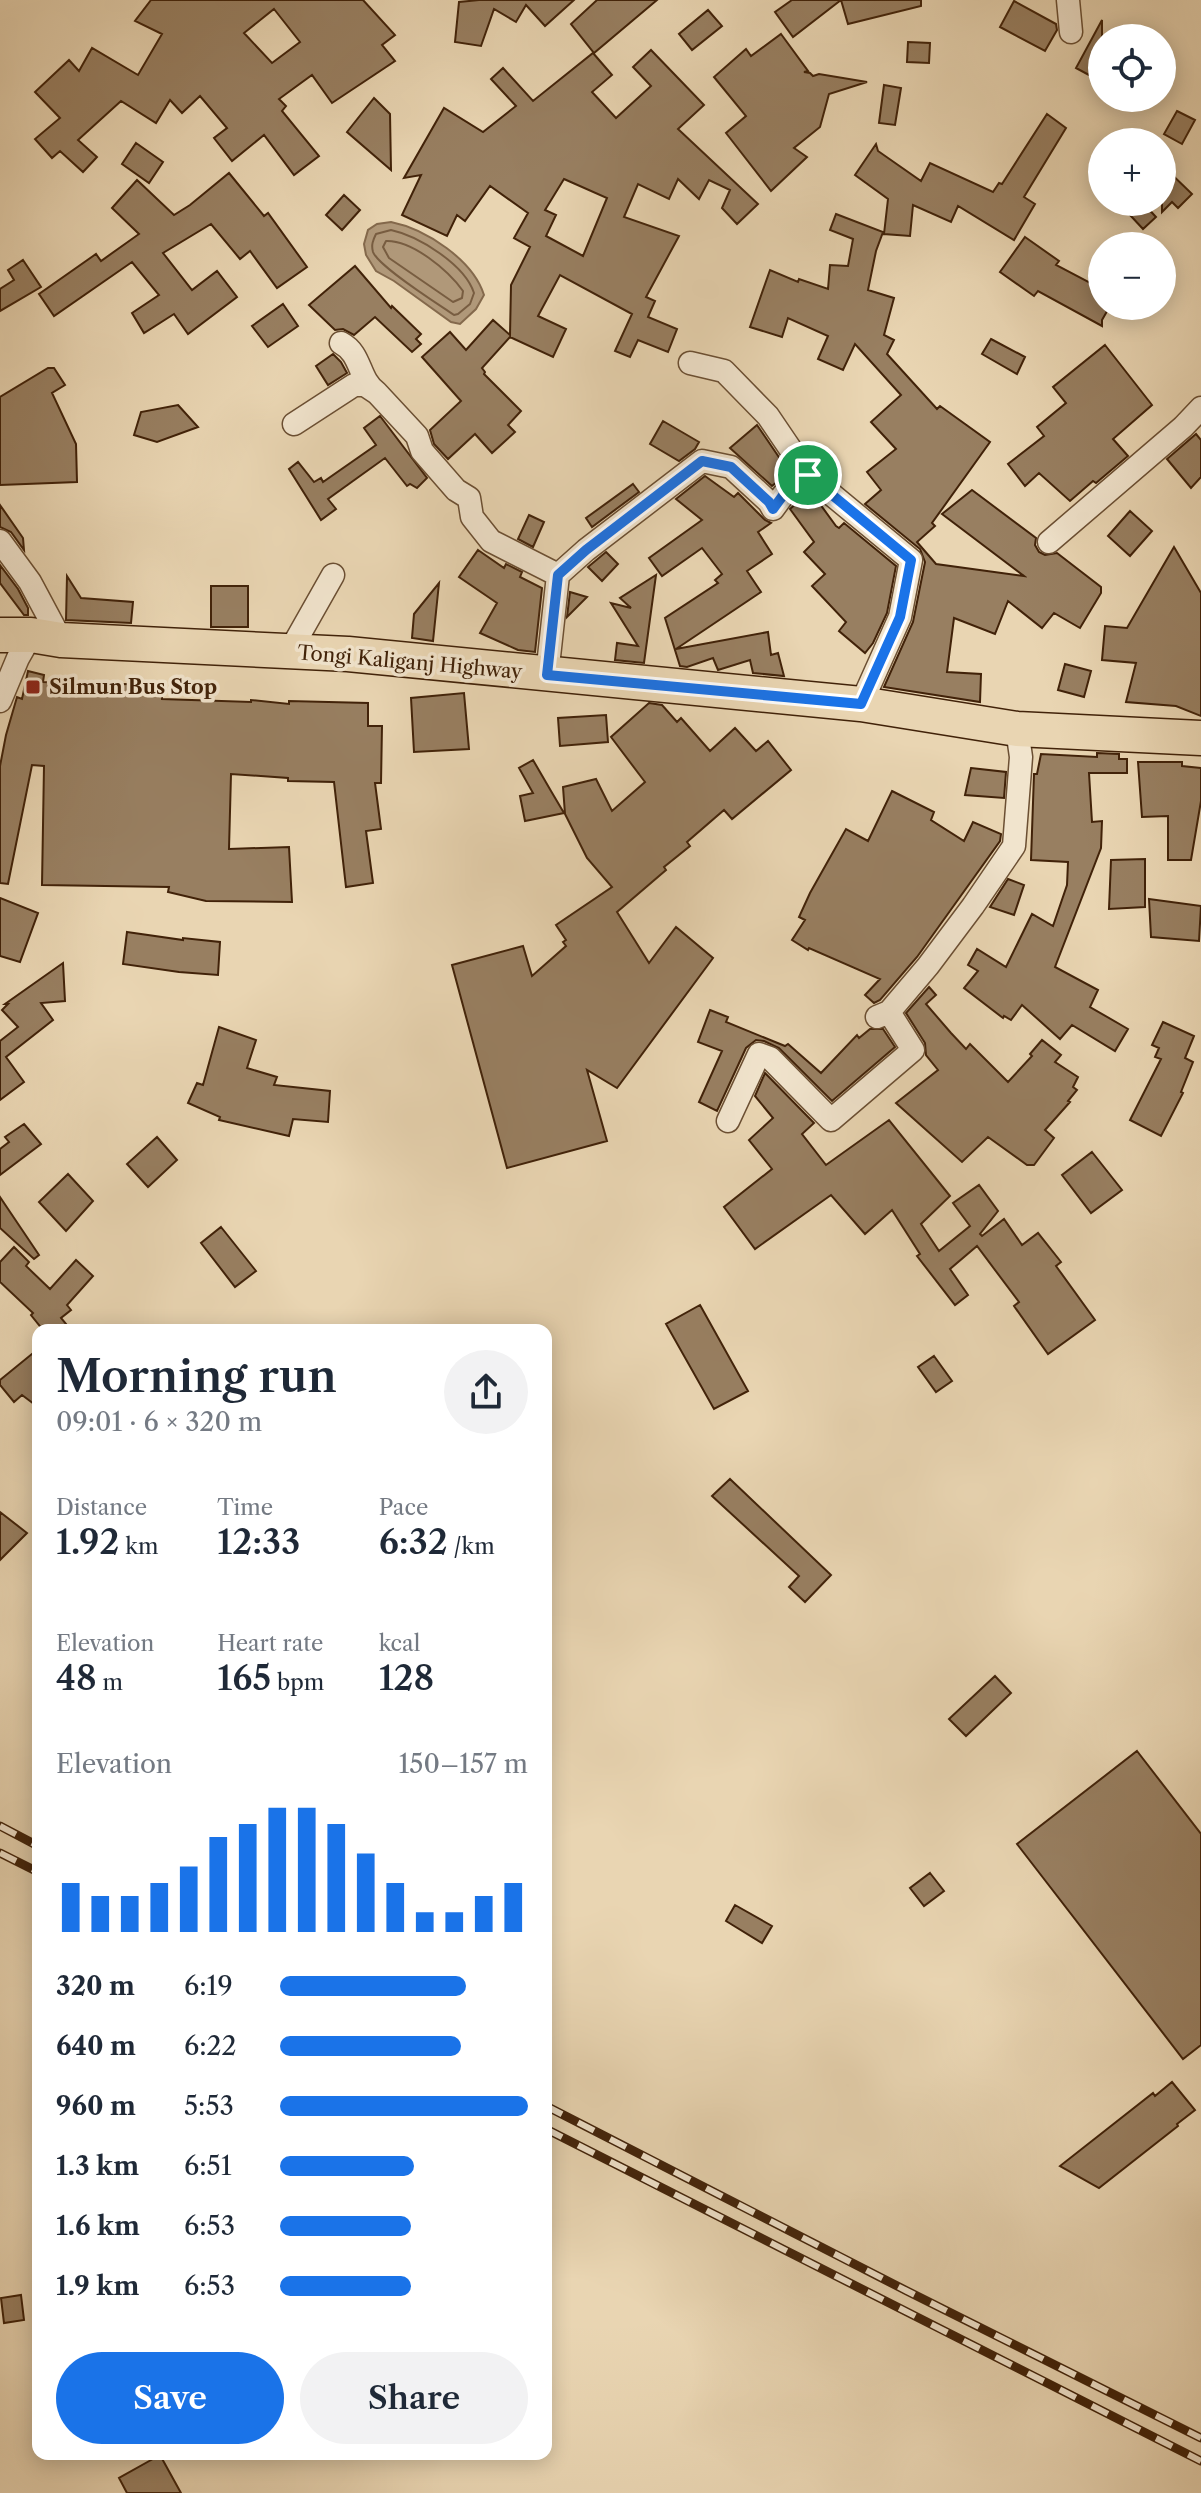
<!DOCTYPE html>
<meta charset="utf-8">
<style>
:root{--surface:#fff;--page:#f2f2f3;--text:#1f2937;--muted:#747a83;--accent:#1a73e8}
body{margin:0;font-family:"Libre Caslon Text",serif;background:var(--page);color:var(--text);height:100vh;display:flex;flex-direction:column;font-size:30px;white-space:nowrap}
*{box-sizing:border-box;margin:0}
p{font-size:26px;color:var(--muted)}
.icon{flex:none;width:44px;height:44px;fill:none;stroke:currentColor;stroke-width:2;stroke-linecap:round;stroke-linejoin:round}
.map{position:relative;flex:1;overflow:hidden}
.details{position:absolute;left:32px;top:1324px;width:520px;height:1136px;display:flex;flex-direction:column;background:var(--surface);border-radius:16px;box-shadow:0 4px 20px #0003}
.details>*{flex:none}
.controls{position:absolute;left:1088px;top:24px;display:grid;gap:16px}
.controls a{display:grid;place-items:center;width:88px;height:88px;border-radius:50%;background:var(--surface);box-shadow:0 4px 20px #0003;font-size:40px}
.pin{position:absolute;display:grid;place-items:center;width:68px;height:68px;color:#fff;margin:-34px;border:4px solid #fff;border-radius:50%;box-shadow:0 2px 8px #0007}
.round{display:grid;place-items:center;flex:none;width:84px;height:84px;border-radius:42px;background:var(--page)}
.head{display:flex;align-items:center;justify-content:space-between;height:136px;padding:0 24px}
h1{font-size:44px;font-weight:600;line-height:60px}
.metrics{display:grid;grid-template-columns:repeat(3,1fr);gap:12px;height:136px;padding:8px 24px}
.metrics div{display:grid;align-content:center}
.metrics b{font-size:34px;font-weight:600}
.metrics small{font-size:22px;font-weight:400}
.metrics p{font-size:22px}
.chart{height:224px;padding:16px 24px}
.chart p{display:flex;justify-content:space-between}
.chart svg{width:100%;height:144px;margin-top:8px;stroke:var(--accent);stroke-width:6}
.cta{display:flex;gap:16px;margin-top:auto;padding:16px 24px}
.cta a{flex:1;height:92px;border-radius:48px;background:var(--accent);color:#fff;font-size:32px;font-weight:600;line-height:92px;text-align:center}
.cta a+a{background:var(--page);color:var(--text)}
ul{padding:0 24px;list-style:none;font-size:26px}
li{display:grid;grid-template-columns:128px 96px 1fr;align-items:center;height:60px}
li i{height:20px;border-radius:10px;background:var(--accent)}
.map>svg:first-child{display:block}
.water{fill:#b09879;stroke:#84694c;stroke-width:2}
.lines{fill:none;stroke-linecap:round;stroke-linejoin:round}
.shore{stroke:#785d41;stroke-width:2}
.building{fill:#987f61;stroke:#412209;stroke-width:2;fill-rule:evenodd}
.minor-casing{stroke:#6b4f33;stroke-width:25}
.primary-casing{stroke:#412209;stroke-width:37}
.minor{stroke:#f1e4cd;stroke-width:22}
.primary{stroke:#e9d5b2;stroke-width:34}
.rail-casing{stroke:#412209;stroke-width:9}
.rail{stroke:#f1e4cd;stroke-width:6;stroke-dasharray:18;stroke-linecap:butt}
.route-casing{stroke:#fff;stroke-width:16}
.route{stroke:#1a73e8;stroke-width:10}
.poi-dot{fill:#8f2418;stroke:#f1e4cd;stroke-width:3}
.labels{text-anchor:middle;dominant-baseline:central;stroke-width:7;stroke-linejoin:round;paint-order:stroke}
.street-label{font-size:20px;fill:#412209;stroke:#f1e4cd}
.poi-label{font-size:20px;font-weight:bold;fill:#412209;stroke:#f1e4cd;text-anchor:start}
</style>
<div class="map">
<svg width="1201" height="2493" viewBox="0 0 1201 2493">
<rect width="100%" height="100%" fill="#e9d5b2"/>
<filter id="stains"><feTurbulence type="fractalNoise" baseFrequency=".0025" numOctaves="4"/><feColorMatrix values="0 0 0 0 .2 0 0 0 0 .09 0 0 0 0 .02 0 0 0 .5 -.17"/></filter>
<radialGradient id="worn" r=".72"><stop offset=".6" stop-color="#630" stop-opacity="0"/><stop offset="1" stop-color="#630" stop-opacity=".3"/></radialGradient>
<path class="water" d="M 391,222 C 426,229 473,260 484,295 L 476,309 L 460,324 L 451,322 L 394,281 L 376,271 L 366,255 L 364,244 L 368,230 L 377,224 Z"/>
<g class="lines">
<path class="shore" d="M 391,230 C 419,236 465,265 474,293 L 470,304 L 458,314 L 454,315 C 438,304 379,267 373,252 C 371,245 373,240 376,234 Z
M 386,241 C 412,240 448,270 463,291 L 462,298 L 453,302 L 389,258 L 383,247 Z"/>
</g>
<path class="building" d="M 151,0 L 363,0 L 395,35 L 382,45 L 395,61 L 332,103 L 312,75 L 279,99 L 286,106 L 282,111 L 319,156 L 294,175 L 264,135 L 232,161 L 214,138 L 227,128 L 200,96 L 182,113 L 170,100 L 156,123 L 121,101 L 78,140 L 97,157 L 83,172 L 60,151 L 52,158 L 35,139 L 60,118 L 35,92 L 69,60 L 79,71 L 92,48 L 138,75 L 162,34 L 135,21 ZM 274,9 L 300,42 L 272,63 L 244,33 Z
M 479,0 L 574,0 L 545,26 L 526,5 L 516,22 L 494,9 L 481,46 L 455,42 L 459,2 Z
M 597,0 L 657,0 L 594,53 L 571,24 Z
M 792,0 L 921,0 L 921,6 L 848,24 L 841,0 L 793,37 L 775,12 Z
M 1014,1 L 1056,24 L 1057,30 L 1045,51 L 1000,27 Z
M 708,10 L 722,26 L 692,50 L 679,34 Z
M 1102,20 L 1102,82 L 1076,68 Z
M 781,34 L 808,71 L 804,72 L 810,73 L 813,76 L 819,74 L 867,82 L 829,94 L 820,127 L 794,148 L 807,157 L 771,191 L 726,133 L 746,116 L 714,77 L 746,49 L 751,56 Z
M 908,42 L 930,43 L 929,63 L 907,62 Z
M 651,50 L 704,105 L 678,129 L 758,204 L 737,224 L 722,208 L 730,190 L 709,180 L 699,199 L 678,179 L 669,199 L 638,184 L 624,217 L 679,236 L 646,297 L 655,301 L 648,317 L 677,329 L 668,352 L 638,340 L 630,357 L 615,351 L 632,314 L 560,275 L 538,316 L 566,329 L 553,357 L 510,337 L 482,368 L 485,372 L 484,374 L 521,411 L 508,425 L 515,432 L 492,453 L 475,434 L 448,459 L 434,444 L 430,430 L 461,401 L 422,357 L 450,332 L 466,350 L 493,320 L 510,335 L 511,285 L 530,247 L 514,238 L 528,213 L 490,186 L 465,221 L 457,215 L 447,236 L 402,215 L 421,175 L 404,178 L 444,108 L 483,132 L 516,106 L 491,79 L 503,68 L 533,101 L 593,53 L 612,75 L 592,92 L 616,118 L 651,86 L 633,67 ZM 564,179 L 607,198 L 583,256 L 546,236 L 556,215 L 545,210 Z
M 884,85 L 901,88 L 895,125 L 879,123 Z
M 374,98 L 390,114 L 391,170 L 347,132 Z
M 1177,111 L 1195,120 L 1182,144 L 1164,134 Z
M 1047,114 L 1066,128 L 1024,197 L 1035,204 L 1014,240 L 958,206 L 951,222 L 913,205 L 910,236 L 884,234 L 888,199 L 855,175 L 876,144 L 878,151 L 921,181 L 930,163 L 993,192 L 999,183 L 1002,184 Z
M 136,143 L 163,162 L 149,183 L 122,164 Z
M 1162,165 L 1192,194 L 1178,208 L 1172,202 L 1162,212 Z
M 229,173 L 264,216 L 268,213 L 307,267 L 277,288 L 250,251 L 240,259 L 211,224 L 163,253 L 192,290 L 217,271 L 237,297 L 188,334 L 174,314 L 144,333 L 132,313 L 159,295 L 132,262 L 54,316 L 39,294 L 96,254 L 101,261 L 139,234 L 112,208 L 137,180 L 174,215 L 190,205 Z
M 344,195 L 360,210 L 342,230 L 326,215 Z
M 1143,203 L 1156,217 L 1143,229 L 1130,215 Z
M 836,214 L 883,232 L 876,251 L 868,290 L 894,298 L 884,335 L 894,340 L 887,354 L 937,409 L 940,406 L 990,442 L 932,523 L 935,526 L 917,542 L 936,564 L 1024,576 L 942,514 L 972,490 L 1036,538 L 1035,545 L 1039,552 L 1045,555 L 1057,553 L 1101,587 L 1101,593 L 1080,628 L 1054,613 L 1042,628 L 1008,601 L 995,634 L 954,618 L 947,672 L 981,674 L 980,702 L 884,687 L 913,622 L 925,562 L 920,549 L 865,504 L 881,490 L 867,472 L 896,449 L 871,422 L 901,395 L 855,344 L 843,370 L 818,359 L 828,336 L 788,318 L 782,337 L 750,327 L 770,270 L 798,282 L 799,279 L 828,289 L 830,265 L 848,266 L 853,239 L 830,230 Z
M 1025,237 L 1059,261 L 1056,265 L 1102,289 L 1102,306 L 1110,306 L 1102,320 L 1102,326 L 1038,291 L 1034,296 L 1000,272 Z
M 23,260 L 41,287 L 0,311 L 0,289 L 14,280 L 8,270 Z
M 355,266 L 391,308 L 392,306 L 421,334 L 416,339 L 421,344 L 412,352 L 375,317 L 354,335 L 343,329 L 335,330 L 309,305 Z
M 283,304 L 298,326 L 268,347 L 252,326 Z
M 991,339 L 1025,357 L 1017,374 L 982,354 Z
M 1105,345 L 1152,405 L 1113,439 L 1128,456 L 1096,483 L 1093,481 L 1070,501 L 1039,473 L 1025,486 L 1008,464 L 1044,436 L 1037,427 L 1066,403 L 1053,387 Z
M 333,354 L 341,362 L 347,373 L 328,385 L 316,366 Z
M 48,368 L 54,368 L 65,385 L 52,393 L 76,444 L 77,482 L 0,485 L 0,397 Z
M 178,405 L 198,427 L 157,442 L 134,435 L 141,412 Z
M 380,416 L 427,478 L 417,488 L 410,484 L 407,486 L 385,458 L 328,499 L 336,509 L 321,520 L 289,469 L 298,462 L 314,482 L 321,478 L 323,482 L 376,445 L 364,428 Z
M 663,421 L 699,442 L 695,449 L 679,461 L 650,444 Z
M 757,425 L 789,472 L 772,486 L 730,448 Z
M 1196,434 L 1201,440 L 1201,477 L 1191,488 L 1167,459 Z
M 705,476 L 734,497 L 738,493 L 765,520 L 771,523 L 758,532 L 772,554 L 747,571 L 761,592 L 676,649 L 768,632 L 771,655 L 778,653 L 784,676 L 753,673 L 750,660 L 718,670 L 713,658 L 687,667 L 680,666 L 665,618 L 718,583 L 715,580 L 722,574 L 702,548 L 662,576 L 649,558 L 702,520 L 676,499 Z
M 633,484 L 639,492 L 592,527 L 586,518 Z
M 808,493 L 817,500 L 836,526 L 839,528 L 844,523 L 896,566 L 887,613 L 873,643 L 865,653 L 839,631 L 846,622 L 812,586 L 825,574 L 804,552 L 814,542 L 790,509 Z
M 0,505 L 23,538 L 24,550 L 11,532 L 0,527 Z
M 1130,511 L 1152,531 L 1130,556 L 1108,536 Z
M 529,515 L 544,522 L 533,547 L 518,539 Z
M 1174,547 L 1201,593 L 1201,716 L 1176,706 L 1126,702 L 1136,663 L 1102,660 L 1105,626 L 1127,628 Z
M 478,550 L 504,568 L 506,564 L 522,572 L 520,577 L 542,588 L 535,652 L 518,650 L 480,633 L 497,603 L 459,577 Z
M 606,552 L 618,564 L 602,581 L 588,567 Z
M 0,565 L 18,589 L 28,608 L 28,615 L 24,615 L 0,583 Z
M 656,575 L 644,663 L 615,660 L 617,643 L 638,646 L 611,603 L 631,608 L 620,598 Z
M 67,576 L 81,598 L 133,602 L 131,623 L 66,620 Z
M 439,583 L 433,641 L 412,638 L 414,614 Z
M 211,586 L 248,586 L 248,627 L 211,627 Z
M 570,592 L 587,597 L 567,617 Z
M 1065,664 L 1091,671 L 1084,697 L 1058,690 Z
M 28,671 L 44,675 L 43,682 L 162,685 L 162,699 L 251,702 L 251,700 L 289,704 L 289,701 L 368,703 L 368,726 L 382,726 L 381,783 L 375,783 L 381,829 L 366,831 L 373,883 L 346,887 L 334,782 L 288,781 L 288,778 L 231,774 L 229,849 L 289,847 L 292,902 L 206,901 L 168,892 L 169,887 L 42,885 L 44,766 L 32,765 L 8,884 L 0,883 L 0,766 L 6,735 L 17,697 L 22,699 Z
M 464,693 L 469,749 L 414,752 L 411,698 Z
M 649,703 L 662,705 L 677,722 L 681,718 L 710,751 L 735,728 L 756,751 L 768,741 L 791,770 L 732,819 L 724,810 L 687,842 L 690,846 L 664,867 L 666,870 L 617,912 L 649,963 L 676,927 L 713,958 L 617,1088 L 587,1070 L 607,1141 L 507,1168 L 452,965 L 523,946 L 532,976 L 566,946 L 563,942 L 566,940 L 556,925 L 612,887 L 587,858 L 565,814 L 563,787 L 596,779 L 612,811 L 645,782 L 611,737 Z
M 606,715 L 608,742 L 560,746 L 558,718 Z
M 1097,753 L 1119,754 L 1119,759 L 1127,759 L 1127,773 L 1089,773 L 1092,822 L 1102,821 L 1101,848 L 1055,967 L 1098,990 L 1090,1007 L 1128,1029 L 1115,1051 L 1072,1025 L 1060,1039 L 1022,1005 L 1011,1020 L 1004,1016 L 1003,1018 L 964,988 L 978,971 L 968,965 L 977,949 L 1006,967 L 1032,914 L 1053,926 L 1067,885 L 1068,862 L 1031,860 L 1034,774 L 1037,774 L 1041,754 L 1097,757 Z
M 533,760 L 551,791 L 564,813 L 525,821 L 520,796 L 533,793 L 519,768 Z
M 1138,762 L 1182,762 L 1182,766 L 1201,768 L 1201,801 L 1191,860 L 1168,860 L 1168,816 L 1142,817 Z
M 971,768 L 1006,772 L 1004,798 L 965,795 Z
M 892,791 L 934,812 L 931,820 L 964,841 L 973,822 L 1001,834 L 1000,841 L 917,957 L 880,1000 L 874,1003 L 865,995 L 880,979 L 809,948 L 808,950 L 792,940 L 805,920 L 799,917 L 810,893 L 846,829 L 868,841 Z
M 1145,859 L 1145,907 L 1109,909 L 1111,860 Z
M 1008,879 L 1024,885 L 1014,915 L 990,907 Z
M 0,898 L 38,913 L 20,962 L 0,956 Z
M 1149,899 L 1201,906 L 1199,941 L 1151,937 Z
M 127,932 L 183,940 L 183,938 L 220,942 L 218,975 L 179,972 L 123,964 Z
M 63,963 L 65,1001 L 41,1003 L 53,1020 L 6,1057 L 24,1082 L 0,1100 L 0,1041 L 18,1027 L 2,1010 L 8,1004 L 5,1004 Z
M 929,987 L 936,995 L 926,1004 L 951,1033 L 966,1049 L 970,1044 L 1008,1082 L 1032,1056 L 1030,1054 L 1042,1040 L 1061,1055 L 1055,1062 L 1078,1077 L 1073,1087 L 1077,1090 L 1068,1101 L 1070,1102 L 1045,1130 L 1054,1138 L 1034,1165 L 1027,1165 L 988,1137 L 962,1162 L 896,1103 L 938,1070 L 926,1055 L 925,1043 L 906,1013 Z
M 710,1010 L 728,1017 L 726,1022 L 785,1046 L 788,1044 L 821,1073 L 857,1035 L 859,1038 L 870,1029 L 883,1029 L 895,1047 L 832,1101 L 779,1048 L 764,1041 L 756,1040 L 746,1048 L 717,1111 L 699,1102 L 722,1051 L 698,1042 Z
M 1163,1022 L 1194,1036 L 1185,1058 L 1193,1062 L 1181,1092 L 1183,1093 L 1161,1136 L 1130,1120 L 1161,1059 L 1155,1057 L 1159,1048 L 1152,1045 Z
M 219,1027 L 256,1040 L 247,1068 L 277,1077 L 274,1085 L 330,1091 L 328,1122 L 293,1119 L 289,1136 L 219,1120 L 220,1117 L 188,1103 L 197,1083 L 203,1085 Z
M 765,1073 L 814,1123 L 802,1134 L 826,1165 L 889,1120 L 950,1196 L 921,1224 L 939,1251 L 970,1226 L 953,1203 L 979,1185 L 998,1211 L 980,1234 L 982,1236 L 1004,1219 L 1022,1245 L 1038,1233 L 1061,1262 L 1056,1266 L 1095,1320 L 1048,1354 L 1014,1306 L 1019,1302 L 977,1246 L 950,1269 L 968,1295 L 955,1305 L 917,1256 L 920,1254 L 892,1210 L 865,1234 L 831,1195 L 755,1249 L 724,1207 L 772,1169 L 749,1140 L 773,1118 L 755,1096 Z
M 24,1124 L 41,1144 L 0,1175 L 0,1149 L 9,1142 L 5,1137 Z
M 157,1137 L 177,1160 L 148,1187 L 127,1164 Z
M 1092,1152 L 1122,1190 L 1091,1213 L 1062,1175 Z
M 68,1174 L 93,1201 L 66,1231 L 39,1202 Z
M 0,1197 L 39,1255 L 34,1259 L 0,1228 Z
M 221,1227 L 256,1271 L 235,1287 L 201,1243 Z
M 14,1247 L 29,1262 L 26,1266 L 50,1289 L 76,1260 L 93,1276 L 67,1305 L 71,1310 L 61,1318 L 71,1330 L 43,1330 L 31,1315 L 33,1313 L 0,1282 L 0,1262 Z
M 700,1305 L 748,1391 L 714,1409 L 666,1324 Z
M 38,1349 L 38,1407 L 22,1395 L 14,1402 L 0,1385 L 0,1380 Z
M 934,1356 L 952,1381 L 936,1392 L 918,1367 Z
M 730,1479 L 831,1575 L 805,1602 L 789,1587 L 799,1576 L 712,1496 Z
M 0,1512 L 27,1533 L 0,1560 Z
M 995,1676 L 1011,1693 L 966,1736 L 949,1719 Z
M 1137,1751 L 1201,1834 L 1201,2045 L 1183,2059 L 1017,1844 Z
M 930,1873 L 944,1891 L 924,1906 L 910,1888 Z
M 735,1905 L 772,1926 L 762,1943 L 726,1921 Z
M 1172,2082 L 1195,2110 L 1177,2124 L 1178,2126 L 1099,2188 L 1060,2166 L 1153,2093 L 1155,2096 Z
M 21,2295 L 24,2320 L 4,2323 L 1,2298 Z
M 160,2455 L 181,2493 L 127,2493 L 119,2478 Z"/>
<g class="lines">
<g class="minor-casing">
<path id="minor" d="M 1068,0 L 1071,32
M 341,343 C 362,354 358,379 376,392
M 690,363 L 724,371 L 768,416 L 808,475 L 911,560 L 900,617 L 861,704
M 294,424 L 354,385 L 365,385 L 377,393 L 417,436 L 422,451 L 456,490 L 469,498 L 472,517 L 491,541 L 558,575
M 0,541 L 30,582 L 61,640
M 1049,542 L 1183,427 L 1201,408
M 290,651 L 333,575
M 547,675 L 558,575 L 586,550 L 702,461 L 731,467 L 769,502 L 773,509 L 784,494 L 808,475
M 0,701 L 18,658 L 31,635
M 877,1017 L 889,1012 L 928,966 L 973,906 L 1014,846 L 1021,757 L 1017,729
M 728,1121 L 759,1054 L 770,1058 L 831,1120 L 913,1050 L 889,1012"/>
</g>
<g class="primary-casing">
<path id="primary" d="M 0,635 L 31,635 L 61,640 L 348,654 L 861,704 L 1017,729 L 1201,738"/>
</g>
<use href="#minor" class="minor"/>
<use href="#primary" class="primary"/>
<g class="rail-casing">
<path id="rail" d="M 0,1826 L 38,1846
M 0,1853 L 38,1872
M 546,2106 L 907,2291 L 1201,2438
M 546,2129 L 1201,2461"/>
</g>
<use href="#rail" class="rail"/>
</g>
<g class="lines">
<g class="route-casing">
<path id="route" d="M 702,461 L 731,467 L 769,502 L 773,509 L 784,494 L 808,475 L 911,560 L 900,617 L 861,704 L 547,675 L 558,575 L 586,550 Z"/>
</g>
<use href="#route" class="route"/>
</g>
<rect class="poi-dot" x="25" y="679" width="16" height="16" rx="4"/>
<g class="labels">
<g class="street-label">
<text transform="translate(410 662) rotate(5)">Tongi Kaliganj Highway</text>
</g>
<g class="poi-label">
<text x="49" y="687">Silmun Bus Stop</text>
</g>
</g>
<rect width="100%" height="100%" filter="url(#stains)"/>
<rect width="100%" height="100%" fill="url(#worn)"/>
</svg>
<div class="controls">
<a><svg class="icon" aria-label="locate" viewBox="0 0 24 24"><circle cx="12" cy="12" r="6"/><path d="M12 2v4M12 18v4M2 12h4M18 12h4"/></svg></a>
<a>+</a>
<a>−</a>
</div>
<div class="pin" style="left:808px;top:475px;background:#1e9e55"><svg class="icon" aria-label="arrive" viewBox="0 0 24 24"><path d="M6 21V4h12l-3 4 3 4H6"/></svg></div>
<section class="details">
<div class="head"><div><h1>Morning run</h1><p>09:01 · 6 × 320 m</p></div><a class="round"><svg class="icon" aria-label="share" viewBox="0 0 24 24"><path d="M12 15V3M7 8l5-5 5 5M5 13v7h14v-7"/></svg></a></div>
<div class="metrics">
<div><p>Distance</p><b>1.92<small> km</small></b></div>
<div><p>Time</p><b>12:33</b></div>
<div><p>Pace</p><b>6:32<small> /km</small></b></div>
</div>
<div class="metrics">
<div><p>Elevation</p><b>48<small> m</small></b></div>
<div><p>Heart rate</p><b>165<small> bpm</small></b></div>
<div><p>kcal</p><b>128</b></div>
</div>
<div class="chart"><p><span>Elevation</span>150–157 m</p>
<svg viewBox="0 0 160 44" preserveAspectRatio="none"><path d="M5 44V29M15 44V33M25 44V33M35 44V29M45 44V24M55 44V15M65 44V11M75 44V6M85 44V6M95 44V11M105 44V20M115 44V29M125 44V38M135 44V38M145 44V33M155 44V29"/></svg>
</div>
<ul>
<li><b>320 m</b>6:19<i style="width:75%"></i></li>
<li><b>640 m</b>6:22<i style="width:73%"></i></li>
<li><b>960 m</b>5:53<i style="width:100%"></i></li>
<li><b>1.3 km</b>6:51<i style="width:54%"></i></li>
<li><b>1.6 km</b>6:53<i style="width:53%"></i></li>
<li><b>1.9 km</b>6:53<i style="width:53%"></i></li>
</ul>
<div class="cta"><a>Save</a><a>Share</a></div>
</section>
</div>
